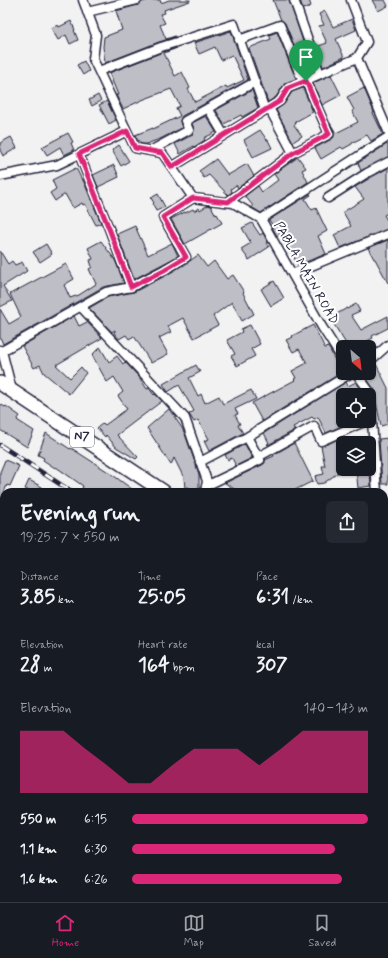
<!DOCTYPE html>
<meta charset="utf-8">
<style>
:root{--surface:#171b24;--page:#242831;--text:#f1f3f6;--muted:#9ea1a6;--line:#363941;--accent:#db2777}
body{margin:0;font-family:Mynerve,sans-serif;background:var(--page);color:var(--text);height:100vh;display:flex;flex-direction:column;font-size:15px;white-space:nowrap}
*{box-sizing:border-box;margin:0}
p{font-size:13px;color:var(--muted)}
.icon{flex:none;width:22px;height:22px;fill:none;stroke:currentColor;stroke-width:2;stroke-linecap:round;stroke-linejoin:round}
.map{position:relative;flex:1;overflow:hidden}
.side{position:absolute;left:0px;top:488px;width:388px;height:414px;display:flex;flex-direction:column;background:var(--surface);border-radius:12px 12px 0 0;box-shadow:0 1px 3px #0004}
.side>*{flex:none}
.needle{width:26px;rotate:152deg}
.buttons{position:absolute;left:336px;top:340px;display:grid;gap:8px}
.buttons a{display:grid;place-items:center;width:40px;height:40px;border-radius:6px;background:var(--surface);box-shadow:0 1px 3px #0004;font-size:20px}
.pin{position:absolute;display:grid;place-items:center;width:34px;height:34px;color:#fff;margin:-41px -17px;border-radius:50% 50% 50% 0;rotate:-45deg;box-shadow:0 0 4px #0007}
.pin .icon{rotate:45deg}
.round{display:grid;place-items:center;flex:none;width:42px;height:42px;border-radius:6px;background:var(--page)}
.headline{display:flex;align-items:center;justify-content:space-between;height:68px;padding:0 20px}
h1{font-size:22px;font-weight:700;line-height:30px}
.stats{display:grid;grid-template-columns:repeat(3,1fr);gap:6px;height:68px;padding:4px 20px}
.stats div{display:grid;align-content:center}
.stats b{font-size:20px;font-weight:700}
.stats small{font-size:11px;font-weight:400}
.stats p{font-size:11px}
.chart{height:112px;padding:8px 20px}
.chart p{display:flex;justify-content:space-between}
.chart svg{width:100%;height:72px;margin-top:4px;fill:var(--accent);opacity:.7}
ul{padding:0 20px;list-style:none;font-size:13px}
li{display:grid;grid-template-columns:64px 48px 1fr;align-items:center;height:30px}
li i{height:10px;border-radius:5px;background:var(--accent)}
.tab-bar{display:flex;justify-content:space-around;align-items:center;height:56px;border-top:1px solid var(--line);background:var(--surface);font-size:11px;color:var(--muted)}
.tab-bar a{display:grid;justify-items:center;gap:2px}
.tab-bar .on{color:var(--accent)}
.map>svg:first-child{display:block}
.built{fill:#e2e2e6}
.green{fill:#d3d3d8;stroke:#7a7a8a}
.building{fill:#bebec6;stroke:#22223b}
.lines{fill:none;stroke-linecap:round;stroke-linejoin:round}
.service-casing{stroke:#22223b;stroke-width:7}
.minor-casing{stroke:#22223b;stroke-width:11}
.trunk-casing{stroke:#22223b;stroke-width:16}
.service{stroke:#fff;stroke-width:4}
.minor{stroke:#fff;stroke-width:8}
.trunk{stroke:#fff;stroke-width:13}
.rail-casing{stroke:#22223b;stroke-width:4.5}
.rail{stroke:#fff;stroke-width:3;stroke-dasharray:9;stroke-linecap:butt}
.route-casing{stroke:#fff;stroke-width:8}
.route{stroke:#db2777;stroke-width:5}
.labels{text-anchor:middle;dominant-baseline:central;stroke-width:4;stroke-linejoin:round;paint-order:stroke}
.shield{fill:#fff;stroke:#646476;stroke-width:1}
.shield-label{font-size:12px;font-weight:bold;fill:#22223b}
.street-label{font-size:13px;fill:#22223b;stroke:#fff}
</style>
<div class="map">
<svg width="388" height="902" viewBox="0 0 388 902">
<rect width="100%" height="100%" fill="#f2f2f3"/>
<filter id="ink" filterUnits="userSpaceOnUse"><feTurbulence type="fractalNoise" baseFrequency=".025" numOctaves="2"/><feDisplacementMap in="SourceGraphic" scale="8" xChannelSelector="R" yChannelSelector="G"/><feConvolveMatrix kernelMatrix="1 2 1 2 8 2 1 2 1" color-interpolation-filters="sRGB"/></filter>
<g filter="url(#ink)">
<path class="built" d="M 0,516 L 4,518 L 4,898 L 384,898 L 384,742 L 388,744 L 388,902 L 0,902 Z"/>
<path class="green" d="M 4,708 L 4,849 L 0,851 L 0,709 Z"/>
<path class="building" d="M 149,0 L 160,0 L 161,3 L 169,0 L 190,0 L 190,1 L 164,10 L 165,13 L 160,14 L 165,23 L 160,25 L 166,39 L 175,36 L 175,37 L 159,42 L 105,63 L 103,47 L 104,37 L 122,30 L 116,11 L 138,5 L 142,2 Z
M 273,0 L 289,0 L 313,71 L 306,74 L 285,23 L 281,20 Z
M 300,0 L 309,0 L 311,6 L 303,9 Z
M 372,0 L 385,0 L 388,6 L 378,11 Z
M 325,11 L 333,27 L 352,19 L 356,30 L 336,39 L 344,57 L 323,67 L 316,47 L 327,43 L 319,26 L 324,25 L 319,14 Z
M 71,21 L 75,30 L 74,30 L 78,40 L 70,44 L 66,35 L 58,40 L 51,28 L 58,25 L 59,27 Z
M 231,31 L 248,80 L 182,116 L 180,121 L 182,128 L 160,139 L 146,144 L 141,144 L 137,139 L 135,135 L 153,128 L 153,129 L 180,116 L 176,108 L 180,106 L 171,89 L 142,100 L 123,109 L 116,95 L 118,95 L 109,73 L 163,52 L 177,48 L 164,53 L 175,76 L 182,72 L 190,88 L 188,89 L 195,102 L 226,86 L 227,88 L 244,80 L 232,55 L 221,60 L 215,47 L 199,54 L 194,43 Z
M 277,32 L 296,79 L 285,83 L 276,97 L 268,102 L 249,48 L 271,39 L 269,35 Z
M 84,61 L 89,71 L 83,75 L 77,65 Z
M 331,75 L 341,95 L 322,105 L 313,83 Z
M 303,88 L 313,112 L 295,122 L 296,124 L 294,125 L 302,136 L 293,142 L 276,110 L 284,104 L 292,92 Z
M 364,88 L 374,112 L 373,113 L 383,134 L 371,141 L 367,135 L 352,143 L 352,144 L 343,149 L 341,147 L 321,159 L 315,148 L 332,139 L 334,137 L 334,132 L 330,123 L 336,133 L 358,122 L 352,111 L 354,110 L 347,97 Z
M 252,90 L 258,108 L 242,117 L 241,115 L 224,124 L 216,110 Z
M 98,95 L 101,101 L 92,106 L 89,100 Z
M 107,101 L 116,120 L 109,124 L 99,105 Z
M 206,116 L 216,132 L 204,138 L 205,140 L 194,147 L 194,146 L 180,154 L 175,144 L 192,135 L 194,130 L 192,123 Z
M 260,130 L 267,140 L 268,140 L 272,148 L 253,157 L 244,140 Z
M 68,133 L 73,142 L 71,143 L 74,150 L 64,155 L 60,147 L 47,155 L 42,147 Z
M 11,137 L 17,148 L 3,156 L 0,150 L 0,143 Z
M 387,144 L 388,146 L 388,157 L 361,171 L 358,163 Z
M 119,145 L 129,161 L 121,166 L 112,150 Z
M 298,157 L 306,168 L 302,170 L 308,182 L 261,213 L 251,207 L 253,206 L 245,196 L 258,186 L 262,192 L 278,180 L 274,174 Z
M 216,159 L 228,175 L 247,164 L 254,176 L 238,188 L 236,185 L 231,189 L 232,192 L 228,195 L 209,175 L 204,178 L 199,171 Z
M 114,165 L 119,177 L 98,187 L 93,175 Z
M 76,168 L 82,180 L 83,180 L 101,223 L 96,225 L 85,204 L 83,205 L 82,203 L 73,208 L 65,194 L 55,201 L 50,193 L 56,189 L 52,180 Z
M 388,168 L 388,213 L 384,215 L 388,222 L 388,229 L 340,248 L 334,235 L 351,226 L 343,212 L 364,199 L 355,187 L 370,178 Z
M 158,194 L 165,207 L 156,211 L 153,204 L 154,203 L 151,198 Z
M 310,194 L 311,195 L 305,199 L 312,210 L 316,208 L 327,231 L 318,236 L 326,254 L 298,265 L 290,250 L 289,251 L 280,234 L 277,236 L 272,227 L 273,226 L 269,220 Z
M 208,205 L 211,206 L 216,215 L 217,214 L 222,223 L 185,244 L 171,219 L 185,212 L 185,213 L 193,209 L 194,211 L 199,208 L 200,210 Z
M 252,223 L 260,235 L 263,233 L 268,242 L 266,243 L 269,247 L 249,260 L 241,249 L 251,243 L 242,228 Z
M 135,226 L 148,255 L 172,243 L 178,256 L 134,279 L 117,234 Z
M 388,240 L 388,283 L 375,259 L 374,259 L 368,248 Z
M 101,241 L 115,260 L 124,283 L 103,287 L 3,344 L 0,337 L 0,309 L 9,324 L 21,317 L 10,294 L 66,264 L 74,279 L 64,285 L 70,298 L 79,295 L 96,284 L 89,269 L 92,267 L 90,260 L 93,259 L 88,248 Z
M 46,244 L 52,254 L 40,262 L 33,252 Z
M 0,251 L 8,264 L 12,261 L 15,265 L 22,262 L 27,271 L 3,286 L 12,301 L 0,307 Z
M 198,255 L 207,267 L 214,261 L 227,279 L 233,275 L 244,292 L 243,293 L 254,314 L 242,321 L 232,302 L 213,316 L 218,325 L 194,338 L 183,318 L 168,326 L 171,332 L 159,338 L 168,354 L 151,363 L 134,336 L 129,339 L 126,335 L 119,339 L 114,333 L 115,331 L 115,330 L 112,332 L 89,308 L 108,297 L 134,292 L 167,275 L 183,265 L 183,266 Z
M 274,281 L 284,298 L 271,306 L 261,289 Z
M 356,304 L 360,311 L 351,315 L 361,330 L 388,316 L 388,328 L 372,336 L 373,338 L 365,342 L 368,347 L 348,347 L 330,318 L 347,308 L 347,309 Z
M 74,316 L 79,326 L 87,322 L 102,338 L 56,365 L 70,378 L 81,367 L 86,373 L 69,394 L 44,373 L 40,365 L 34,368 L 22,346 Z
M 250,325 L 260,344 L 251,349 L 255,356 L 237,366 L 231,356 L 235,354 L 227,340 L 242,332 L 241,329 Z
M 313,325 L 325,348 L 328,347 L 330,350 L 341,373 L 262,421 L 252,403 L 295,380 L 294,379 L 296,378 L 292,371 L 307,363 L 299,349 L 293,352 L 286,340 L 293,337 L 292,336 Z
M 100,347 L 109,362 L 117,356 L 123,364 L 125,362 L 139,377 L 147,389 L 149,388 L 154,395 L 155,394 L 162,401 L 117,435 L 138,457 L 136,459 L 116,447 L 106,435 L 105,437 L 97,428 L 103,423 L 105,425 L 127,409 L 118,396 L 123,392 L 114,377 L 107,382 L 92,355 Z
M 376,364 L 388,388 L 388,424 L 381,426 L 377,407 L 375,391 L 365,376 L 369,374 L 369,369 Z
M 196,365 L 200,372 L 189,378 L 198,396 L 201,394 L 205,403 L 219,396 L 223,404 L 251,390 L 256,399 L 235,409 L 238,414 L 235,415 L 240,424 L 238,425 L 243,433 L 209,451 L 204,441 L 209,439 L 198,420 L 194,422 L 189,414 L 194,411 L 179,385 L 168,392 L 163,384 Z
M 346,382 L 348,386 L 356,382 L 365,394 L 363,395 L 343,395 L 343,421 L 352,421 L 326,433 L 318,417 L 314,419 L 312,417 L 293,427 L 295,430 L 268,445 L 267,444 L 269,443 L 264,433 Z
M 0,404 L 5,407 L 6,406 L 20,416 L 17,420 L 34,431 L 27,447 L 0,430 Z
M 169,409 L 182,428 L 185,434 L 199,474 L 199,489 L 188,489 L 189,487 L 185,488 L 184,478 L 174,458 L 171,465 L 147,428 Z
M 46,433 L 70,449 L 71,448 L 110,473 L 136,492 L 88,492 L 82,488 L 83,486 L 56,467 L 55,468 L 43,460 L 44,458 L 38,455 Z
M 388,438 L 388,448 L 387,448 L 388,457 L 388,484 L 382,484 L 379,439 Z
M 338,439 L 343,461 L 343,469 L 324,483 L 317,484 L 315,476 L 324,474 L 322,466 L 325,466 L 321,446 L 330,443 Z
M 294,443 L 313,481 L 291,492 L 239,492 L 225,483 L 262,465 L 265,463 L 265,460 L 274,456 L 273,455 Z
M 245,444 L 252,458 L 236,466 L 232,458 L 228,460 L 225,455 Z
M 369,456 L 371,486 L 358,488 L 356,469 L 369,469 Z
M 5,460 L 19,466 L 10,486 L 7,485 L 0,502 L 0,472 Z
M 29,480 L 42,487 L 39,492 L 32,492 L 25,489 Z"/>
<g class="lines">
<g class="service-casing">
<path id="service" d="M 0,653 L 4,652
M 384,792 L 388,799"/>
</g>
<g class="minor-casing">
<path id="minor" d="M 83,0 L 96,35 L 93,59 L 135,148 L 162,153 L 193,198
M 294,0 L 320,74
M 351,0 L 367,42 L 357,58
M 87,12 L 137,0
M 239,40 L 280,25 L 303,82
M 357,58 L 388,131
M 99,71 L 161,47 L 234,24 L 265,110
M 208,108 L 224,135
M 269,108 L 293,153
M 150,151 L 189,130 L 185,121 L 255,82
M 79,154 L 110,231 L 131,287
M 172,167 L 280,101 L 288,88 L 357,58
M 0,176 L 57,165 L 127,131
M 193,198 L 233,203 L 261,219 L 322,327 L 343,360
M 328,198 L 367,173 L 388,162
M 228,202 L 293,153 L 329,134 L 306,81
M 261,219 L 388,137
M 292,274 L 388,234
M 81,307 L 185,418 L 207,481 L 205,492
M 0,350 L 2,351 L 12,390
M 2,351 L 106,292 L 131,287 L 164,270 L 186,257 L 163,217 L 193,198
M 369,362 L 388,345
M 356,373 L 370,392 L 377,492
M 258,457 L 314,426 L 321,441 L 366,421
M 200,462 L 247,437 L 351,373
M 206,486 L 260,460 L 247,437
M 0,516 L 4,518
M 384,531 L 388,530
M 384,742 L 388,744
M 0,902 L 9,898"/>
</g>
<g class="trunk-casing">
<path id="trunk" d="M 0,383 L 164,492
M 384,641 L 388,643"/>
</g>
<use href="#service" class="service"/>
<use href="#minor" class="minor"/>
<use href="#trunk" class="trunk"/>
<g class="rail-casing">
<path id="rail" d="M 0,445 L 72,492
M 384,697 L 388,699"/>
</g>
<use href="#rail" class="rail"/>
</g>
</g>
<g class="lines" filter="url(#ink)">
<g class="route-casing">
<path id="route" d="M 306,81 L 329,134 L 293,153 L 228,202 L 193,198 L 163,217 L 186,257 L 164,270 L 131,287 L 110,231 L 79,154 L 127,131 L 135,148 L 162,153 L 172,167 L 280,101 L 288,88 Z"/>
</g>
<use href="#route" class="route"/>
</g>
<g class="labels">
<rect class="shield" x="70" y="427" width="24" height="20" rx="3"/>
<g class="shield-label">
<text x="82" y="437">N7</text>
</g>
<g class="street-label">
<text transform="translate(306 273) rotate(60)">PABLA MAIN ROAD</text>
</g>
</g>
</svg>
<div class="buttons">
<a><svg class="needle" viewBox="-14 -14 28 28"><path d="M0-13l5 13h-10z" fill="#e53935"/><path d="M0 13l5-13h-10z" fill="#9ea1a6"/></svg></a>
<a><svg class="icon" aria-label="locate" viewBox="0 0 24 24"><circle cx="12" cy="12" r="6"/><path d="M12 2v4M12 18v4M2 12h4M18 12h4"/></svg></a>
<a><svg class="icon" aria-label="layers" viewBox="0 0 24 24"><path d="M12 4l9 5-9 5-9-5zM3 14l9 5 9-5"/></svg></a>
</div>
<div class="pin" style="left:306px;top:81px;background:#1e9e55"><svg class="icon" aria-label="arrive" viewBox="0 0 24 24"><path d="M6 21V4h12l-3 4 3 4H6"/></svg></div>
<section class="side">
<div class="headline"><div><h1>Evening run</h1><p>19:25 · 7 × 550 m</p></div><a class="round"><svg class="icon" aria-label="share" viewBox="0 0 24 24"><path d="M12 15V3M7 8l5-5 5 5M5 13v7h14v-7"/></svg></a></div>
<div class="stats">
<div><p>Distance</p><b>3.85<small> km</small></b></div>
<div><p>Time</p><b>25:05</b></div>
<div><p>Pace</p><b>6:31<small> /km</small></b></div>
</div>
<div class="stats">
<div><p>Elevation</p><b>28<small> m</small></b></div>
<div><p>Heart rate</p><b>164<small> bpm</small></b></div>
<div><p>kcal</p><b>307</b></div>
</div>
<div class="chart"><p><span>Elevation</span>140–143 m</p>
<svg viewBox="0 0 160 44" preserveAspectRatio="none"><path d="M0 44V6L10 6L20 6L30 17L40 27L50 38L60 38L70 27L80 17L90 17L100 17L110 27L120 17L130 6L140 6L150 6L160 6V44z"/></svg>
</div>
<ul>
<li><b>550 m</b>6:15<i style="width:100%"></i></li>
<li><b>1.1 km</b>6:30<i style="width:86%"></i></li>
<li><b>1.6 km</b>6:26<i style="width:89%"></i></li>
</ul>
</section>
</div>
<nav class="tab-bar">
<a class="on"><svg class="icon" aria-label="home" viewBox="0 0 24 24"><path d="M3 11l9-7 9 7M6 9v11h12V9"/></svg>Home</a>
<a><svg class="icon" aria-label="map" viewBox="0 0 24 24"><path d="M3 6l6-2 6 2 6-2v14l-6 2-6-2-6 2zM9 4v14M15 6v14"/></svg>Map</a>
<a><svg class="icon" aria-label="saved" viewBox="0 0 24 24"><path d="M7 4h10v16l-5-4-5 4z"/></svg>Saved</a>
</nav>
